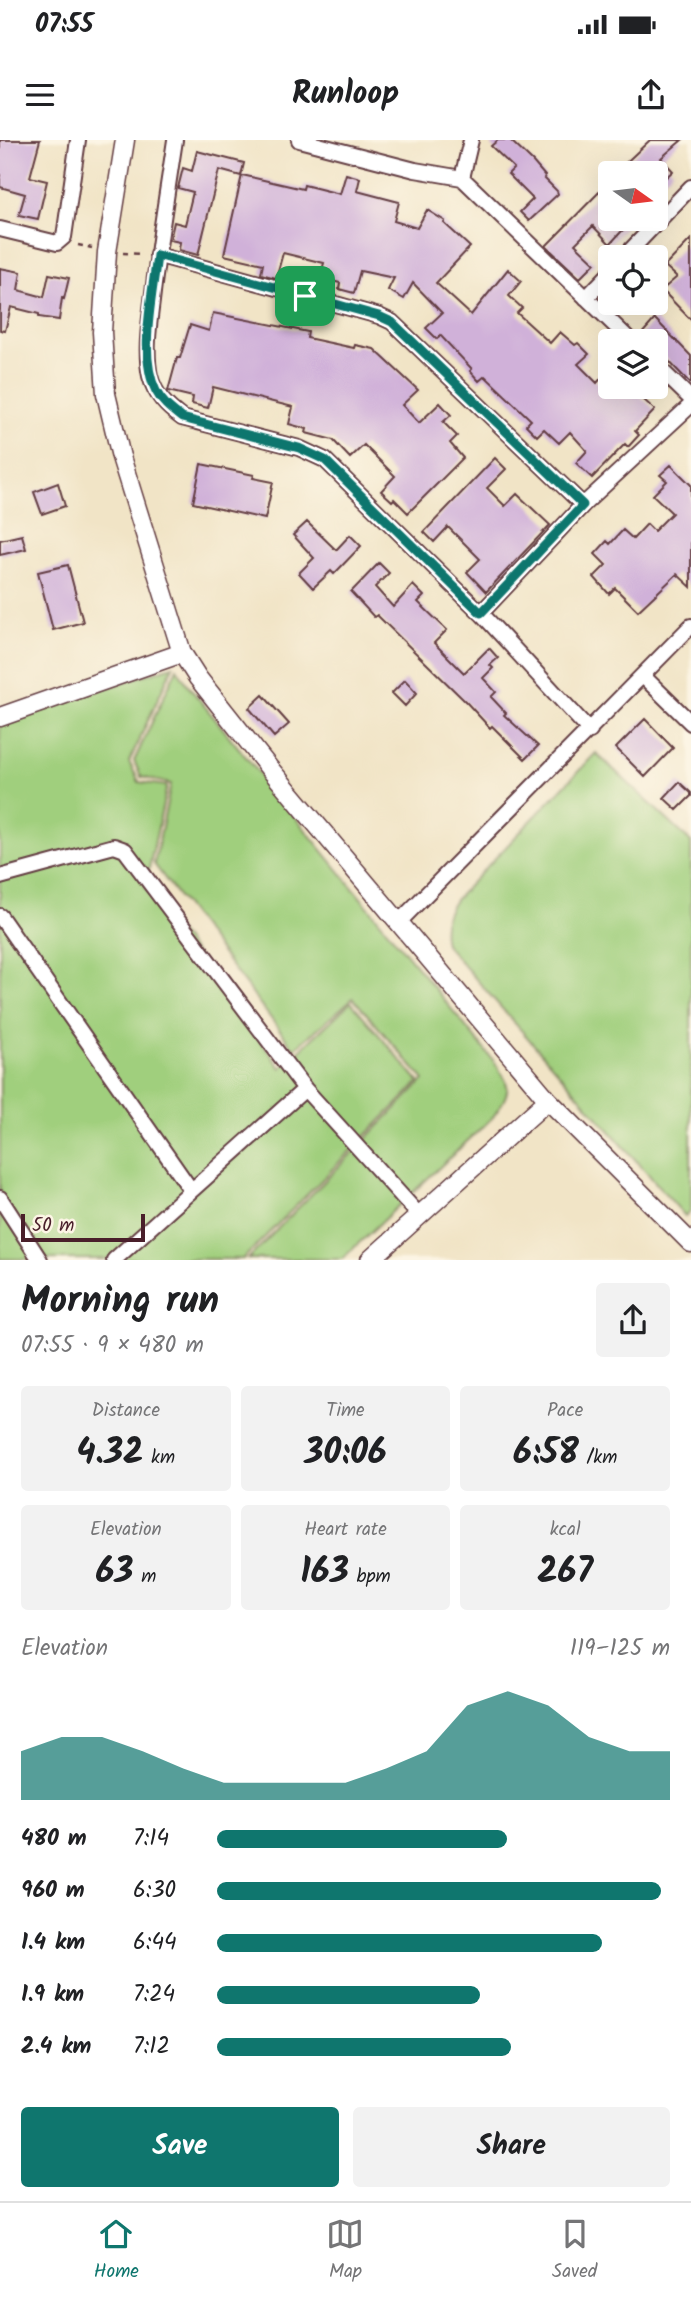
<!DOCTYPE html>
<meta charset="utf-8">
<style>
:root{--surface:#fff;--page:#f2f2f2;--text:#202124;--muted:#757577;--line:#e0e0e0;--accent:#0f766e}
body{margin:0;font-family:Kalam,sans-serif;background:var(--page);color:var(--text);height:100vh;display:flex;flex-direction:column;font-size:26px;white-space:nowrap}
*{box-sizing:border-box;margin:0}
p{font-size:23px;color:var(--muted)}
.icon{flex:none;width:38px;height:38px;fill:none;stroke:currentColor;stroke-width:2;stroke-linecap:round;stroke-linejoin:round}
.map{position:relative;height:1120px;overflow:hidden}
.drawer{display:flex;flex-direction:column;background:var(--surface);flex:1}
.drawer>*{flex:none}
.needle{width:46px;rotate:104deg}
.fabs{position:absolute;left:598px;top:21px;display:grid;gap:14px}
.fabs a{display:grid;place-items:center;width:70px;height:70px;border-radius:7px;background:var(--surface);box-shadow:0 7px 28px #0002;font-size:35px}
.scale{position:absolute;left:21px;bottom:18px;width:124px;box-sizing:border-box;padding-left:7px;border:4px solid #4a1f2b;border-top:0;font-size:19px;line-height:24px;white-space:nowrap;color:#4a1f2b;-webkit-text-stroke:5px #fcf5e5;paint-order:stroke}
.pin{position:absolute;display:grid;place-items:center;width:60px;height:60px;color:#fff;margin:-30px;border-radius:14px;box-shadow:0 4px 10px #0006}
.round{display:grid;place-items:center;flex:none;width:74px;height:74px;border-radius:7px;background:var(--page)}
.headline{display:flex;align-items:center;justify-content:space-between;height:119px;padding:0 21px}
h1{font-size:38px;font-weight:800;line-height:52px}
.stats{display:grid;grid-template-columns:repeat(3,1fr);gap:10px;height:119px;padding:7px 21px}
.stats div{display:grid;align-content:center;border-radius:7px;background:var(--page);text-align:center}
.stats b{font-size:35px;font-weight:800}
.stats small{font-size:19px;font-weight:400}
.stats p{font-size:19px}
.chart{height:196px;padding:14px 21px}
.chart p{display:flex;justify-content:space-between}
.chart svg{width:100%;height:126px;margin-top:7px;fill:var(--accent);opacity:.7}
.action{display:flex;gap:14px;margin-top:auto;padding:14px 21px}
.action a{flex:1;height:80px;border-radius:7px;background:var(--accent);color:#fff;font-size:28px;font-weight:800;line-height:80px;text-align:center}
.action a+a{background:var(--page);color:var(--text)}
ul{padding:0 21px;list-style:none;font-size:23px}
li{display:grid;grid-template-columns:112px 84px 1fr;align-items:center;height:52px}
li i{height:18px;border-radius:9px;background:var(--accent)}
.status{display:flex;justify-content:space-between;align-items:center;height:49px;padding:0 35px;background:var(--surface);direction:ltr}
.status svg{height:19px;fill:currentColor}
header{display:flex;justify-content:space-between;align-items:center;height:91px;padding:0 21px;background:var(--surface);font-size:32px;font-weight:800}
.tab-bar{display:flex;justify-content:space-around;align-items:center;height:98px;border-top:2px solid var(--line);background:var(--surface);font-size:19px;color:var(--muted)}
.tab-bar a{display:grid;justify-items:center;gap:4px}
.tab-bar .selected{color:var(--accent)}
.map>svg:first-child{display:block}
.green{fill:#a0cf7d;stroke:#757754;stroke-width:2}
.building{fill:#d0b1d9}
.lines{fill:none;stroke-linecap:round;stroke-linejoin:round}
.minor-casing{stroke:#633d42;stroke-width:18}
.tertiary-casing{stroke:#633d42;stroke-width:21}
.path{stroke:#633d42;stroke-width:2.5;stroke-dasharray:5 5;stroke-linecap:butt}
.minor{stroke:#fff;stroke-width:14}
.tertiary{stroke:#fff;stroke-width:18}
.route-casing{stroke:#fff;stroke-width:14}
.route{stroke:#0f766e;stroke-width:9}
</style>
<div class="status"><b>07:55</b><svg viewBox="0 0 49 12"><path d="M0 12V9h3v3zM5 12V6h3v6zM10 12V3h3v9zM15 12V0h3v12zM26 1h20v11H26zM47 4h2v5h-2z"/></svg></div>
<header><svg class="icon" aria-label="menu" viewBox="0 0 24 24"><path d="M4 6h16M4 12h16M4 18h16"/></svg>Runloop<svg class="icon" aria-label="share" viewBox="0 0 24 24"><path d="M12 15V3M7 8l5-5 5 5M5 13v7h14v-7"/></svg></header>
<div class="map">
<svg width="691" height="1120" viewBox="0 0 691 1120">
<rect width="100%" height="100%" fill="#fcf5e5"/>
<filter id="ink" filterUnits="userSpaceOnUse"><feTurbulence type="fractalNoise" baseFrequency=".0143" numOctaves="2"/><feDisplacementMap in="SourceGraphic" scale="14" xChannelSelector="R" yChannelSelector="G"/><feConvolveMatrix kernelMatrix="1 2 1 2 8 2 1 2 1" color-interpolation-filters="sRGB"/></filter>
<filter id="wash" filterUnits="userSpaceOnUse"><feTurbulence type="fractalNoise" baseFrequency=".00686" numOctaves="4" result="noise"/><feDisplacementMap in="SourceGraphic" scale="28" xChannelSelector="R" yChannelSelector="G"/><feGaussianBlur stdDeviation="1.57" result="paint"/><feColorMatrix in="noise" values="0 0 0 0 0 0 0 0 0 0 0 0 0 0 0 0 0 1.4 0 .05"/><feComposite in="paint" operator="in"/></filter>
<g filter="url(#wash)">
<rect width="100%" height="100%" fill="#f1e4c6"/>
<path class="green" d="M 173,526 L 129,622 L 139,642 L 167,646 L 145,747 L 281,928 L 351,862 L 419,942 L 243,1119 L 0,1119 L 0,582 Z
M 177,528 L 189,547 L 493,920 C 512,948 512,949 493,977 L 342,1119 L 248,1119 L 424,940 L 353,858 L 294,909 L 154,724 L 171,644 L 141,637 L 134,621 Z
M 596,613 L 691,702 L 691,1070 L 685,1076 L 445,804 C 441,786 445,775 455,760 Z"/>
<g id="blocks">
<path class="building" d="M 0,0 L 40,0 L 30,37 L 47,41 L 38,79 L 19,75 L 25,54 L 0,47 Z
M 498,0 L 510,0 L 533,22 L 545,36 L 544,38 L 557,51 L 558,54 L 529,81 L 520,72 L 533,59 L 508,34 L 514,28 L 491,6 Z
M 650,0 L 682,0 L 661,18 L 673,31 L 662,41 L 656,33 L 615,33 Z
M 197,11 L 244,23 L 241,36 L 219,30 L 198,115 L 179,110 L 180,102 L 170,100 L 174,82 L 185,85 L 193,52 L 178,48 L 183,28 L 192,31 Z
M 346,34 L 360,38 L 357,51 L 399,62 L 394,81 L 417,88 L 427,70 L 445,81 L 444,83 L 470,107 L 436,143 L 471,175 L 508,129 L 521,141 L 509,156 L 522,168 L 517,173 L 550,203 L 560,192 L 575,205 L 578,203 L 589,214 L 578,224 L 597,243 L 611,227 L 611,247 L 630,247 L 655,270 L 635,291 L 639,295 L 628,307 L 625,304 L 592,338 L 576,323 L 587,311 L 570,292 L 559,303 L 544,289 L 537,296 L 526,285 L 531,280 L 485,236 L 479,241 L 470,231 L 472,229 L 440,195 L 437,199 L 426,188 L 442,173 L 413,143 L 404,159 L 388,150 L 394,138 L 360,131 L 354,153 L 339,149 L 340,143 L 320,138 L 324,123 L 283,113 L 276,138 L 261,134 L 263,124 L 224,115 L 242,35 L 303,49 L 304,45 L 340,54 Z
M 611,40 L 611,79 L 633,79 L 610,104 L 593,86 L 575,104 L 595,123 L 580,138 L 546,106 Z
M 691,99 L 691,180 L 662,150 L 677,137 L 665,126 Z
M 0,128 L 21,132 L 18,150 L 44,157 L 49,134 L 69,138 L 64,159 L 62,158 L 59,180 L 39,177 L 39,174 L 11,167 L 5,191 L 0,190 Z
M 213,173 L 308,192 L 307,198 L 354,208 L 355,205 L 374,209 L 418,250 L 402,265 L 419,283 L 440,263 L 451,275 L 443,282 L 457,296 L 450,303 L 463,318 L 408,373 L 394,359 L 392,361 L 381,351 L 395,336 L 364,305 L 350,318 L 333,300 L 306,293 L 307,289 L 289,284 L 293,267 L 213,247 L 208,268 L 192,264 L 193,257 L 168,251 L 177,218 L 180,218 L 190,185 L 209,191 Z
M 655,179 L 691,216 L 691,244 L 656,208 L 656,201 L 640,201 L 639,197 Z
M 495,318 L 506,329 L 487,348 L 505,366 L 517,354 L 550,385 L 486,452 L 467,432 L 480,419 L 448,387 L 434,402 L 424,392 Z
M 201,324 L 254,335 L 253,338 L 273,342 L 265,379 L 193,363 Z
M 671,325 L 691,345 L 691,447 L 677,434 L 638,471 L 615,448 L 609,454 L 594,437 L 606,425 L 595,414 L 607,401 L 610,404 L 623,390 L 633,399 L 647,384 L 654,391 L 672,373 L 653,355 L 667,341 L 660,335 Z
M 58,343 L 65,366 L 42,374 L 34,352 Z
M 307,382 L 336,410 L 350,395 L 361,406 L 334,434 L 331,431 L 313,448 L 299,433 L 314,418 L 293,395 Z
M 22,395 L 26,409 L 0,415 L 0,400 Z
M 379,423 L 389,433 L 375,447 L 393,467 L 413,445 L 424,456 L 418,462 L 447,490 L 434,503 L 464,533 L 489,508 L 498,518 L 490,525 L 493,528 L 483,538 L 496,552 L 491,557 L 506,573 L 504,575 L 538,606 L 525,619 L 492,586 L 490,588 L 467,563 L 377,475 L 374,477 L 351,452 Z
M 68,425 L 83,482 L 53,490 L 38,432 Z
M 405,540 L 417,553 L 405,566 L 392,553 Z
M 263,555 L 289,584 L 274,597 L 249,568 Z
M 645,579 L 673,608 L 645,637 L 616,608 Z
M 679,642 L 691,653 L 691,656 L 677,670 L 664,658 Z"/>
</g>
</g>
<g filter="url(#ink)">
<use href="#blocks" fill-opacity="0" stroke="#633d42" stroke-width="2"/>
<g class="lines">
<g class="minor-casing">
<path id="minor" d="M 175,0 C 167,53 158,107 152,161 C 149,185 145,212 150,236 C 155,255 167,267 182,278 L 299,308 L 325,320 L 481,473 L 590,591
M 299,0 L 415,30 L 462,38 L 631,201
M 462,38 L 471,0
M 0,89 L 57,103 L 64,97 L 78,0
M 157,115 L 379,176 L 392,182 L 583,365
M 624,117 L 691,47
M 586,158 L 611,132
M 656,225 L 691,259
M 481,473 L 583,365 L 691,265
M 643,536 L 691,583
M 0,737 L 114,706 L 125,710 L 305,949 L 419,1075
M 0,776 L 191,1050
M 398,783 L 691,486
M 0,1058 L 40,1120
M 114,1120 L 305,949"/>
</g>
<g class="tertiary-casing">
<path id="tertiary" d="M 125,0 L 107,112 L 102,192 L 106,254 L 121,317 L 182,513 L 198,538 L 270,629 L 548,960 L 691,1103
M 0,577 L 182,513
M 370,1120 L 548,960"/>
</g>
<path class="path" d="M 78,105 L 92,108
M 123,113 L 141,114"/>
<use href="#minor" class="minor"/>
<use href="#tertiary" class="tertiary"/>
</g>
</g>
<g class="lines" filter="url(#ink)">
<g class="route-casing">
<path id="route" d="M 157,115 L 379,176 L 392,182 L 583,365 L 481,473 L 325,320 L 299,308 L 182,278 C 172,270 162,263 156,251 C 138,215 153,154 157,115 Z"/>
</g>
<use href="#route" class="route"/>
</g>
</svg>
<div class="fabs">
<a><svg class="needle" viewBox="-14 -14 28 28"><path d="M0-13l5 13h-10z" fill="#e53935"/><path d="M0 13l5-13h-10z" fill="#757577"/></svg></a>
<a><svg class="icon" aria-label="locate" viewBox="0 0 24 24"><circle cx="12" cy="12" r="6"/><path d="M12 2v4M12 18v4M2 12h4M18 12h4"/></svg></a>
<a><svg class="icon" aria-label="layers" viewBox="0 0 24 24"><path d="M12 4l9 5-9 5-9-5zM3 14l9 5 9-5"/></svg></a>
</div>
<div class="scale">50 m</div>
<div class="pin" style="left:305px;top:156px;background:#1e9e55"><svg class="icon" aria-label="arrive" viewBox="0 0 24 24"><path d="M6 21V4h12l-3 4 3 4H6"/></svg></div>
</div>
<section class="drawer">
<div class="headline"><div><h1>Morning run</h1><p>07:55 · 9 × 480 m</p></div><a class="round"><svg class="icon" aria-label="share" viewBox="0 0 24 24"><path d="M12 15V3M7 8l5-5 5 5M5 13v7h14v-7"/></svg></a></div>
<div class="stats">
<div><p>Distance</p><b>4.32<small> km</small></b></div>
<div><p>Time</p><b>30:06</b></div>
<div><p>Pace</p><b>6:58<small> /km</small></b></div>
</div>
<div class="stats">
<div><p>Elevation</p><b>63<small> m</small></b></div>
<div><p>Heart rate</p><b>163<small> bpm</small></b></div>
<div><p>kcal</p><b>267</b></div>
</div>
<div class="chart"><p><span>Elevation</span>119–125 m</p>
<svg viewBox="0 0 160 44" preserveAspectRatio="none"><path d="M0 44V27L10 22L20 22L30 27L40 33L50 38L60 38L70 38L80 38L90 33L100 27L110 11L120 6L130 11L140 22L150 27L160 27V44z"/></svg>
</div>
<ul>
<li><b>480 m</b>7:14<i style="width:64%"></i></li>
<li><b>960 m</b>6:30<i style="width:98%"></i></li>
<li><b>1.4 km</b>6:44<i style="width:85%"></i></li>
<li><b>1.9 km</b>7:24<i style="width:58%"></i></li>
<li><b>2.4 km</b>7:12<i style="width:65%"></i></li>
</ul>
<div class="action"><a>Save</a><a>Share</a></div>
</section>
<nav class="tab-bar">
<a class="selected"><svg class="icon" aria-label="home" viewBox="0 0 24 24"><path d="M3 11l9-7 9 7M6 9v11h12V9"/></svg>Home</a>
<a><svg class="icon" aria-label="map" viewBox="0 0 24 24"><path d="M3 6l6-2 6 2 6-2v14l-6 2-6-2-6 2zM9 4v14M15 6v14"/></svg>Map</a>
<a><svg class="icon" aria-label="saved" viewBox="0 0 24 24"><path d="M7 4h10v16l-5-4-5 4z"/></svg>Saved</a>
</nav>
